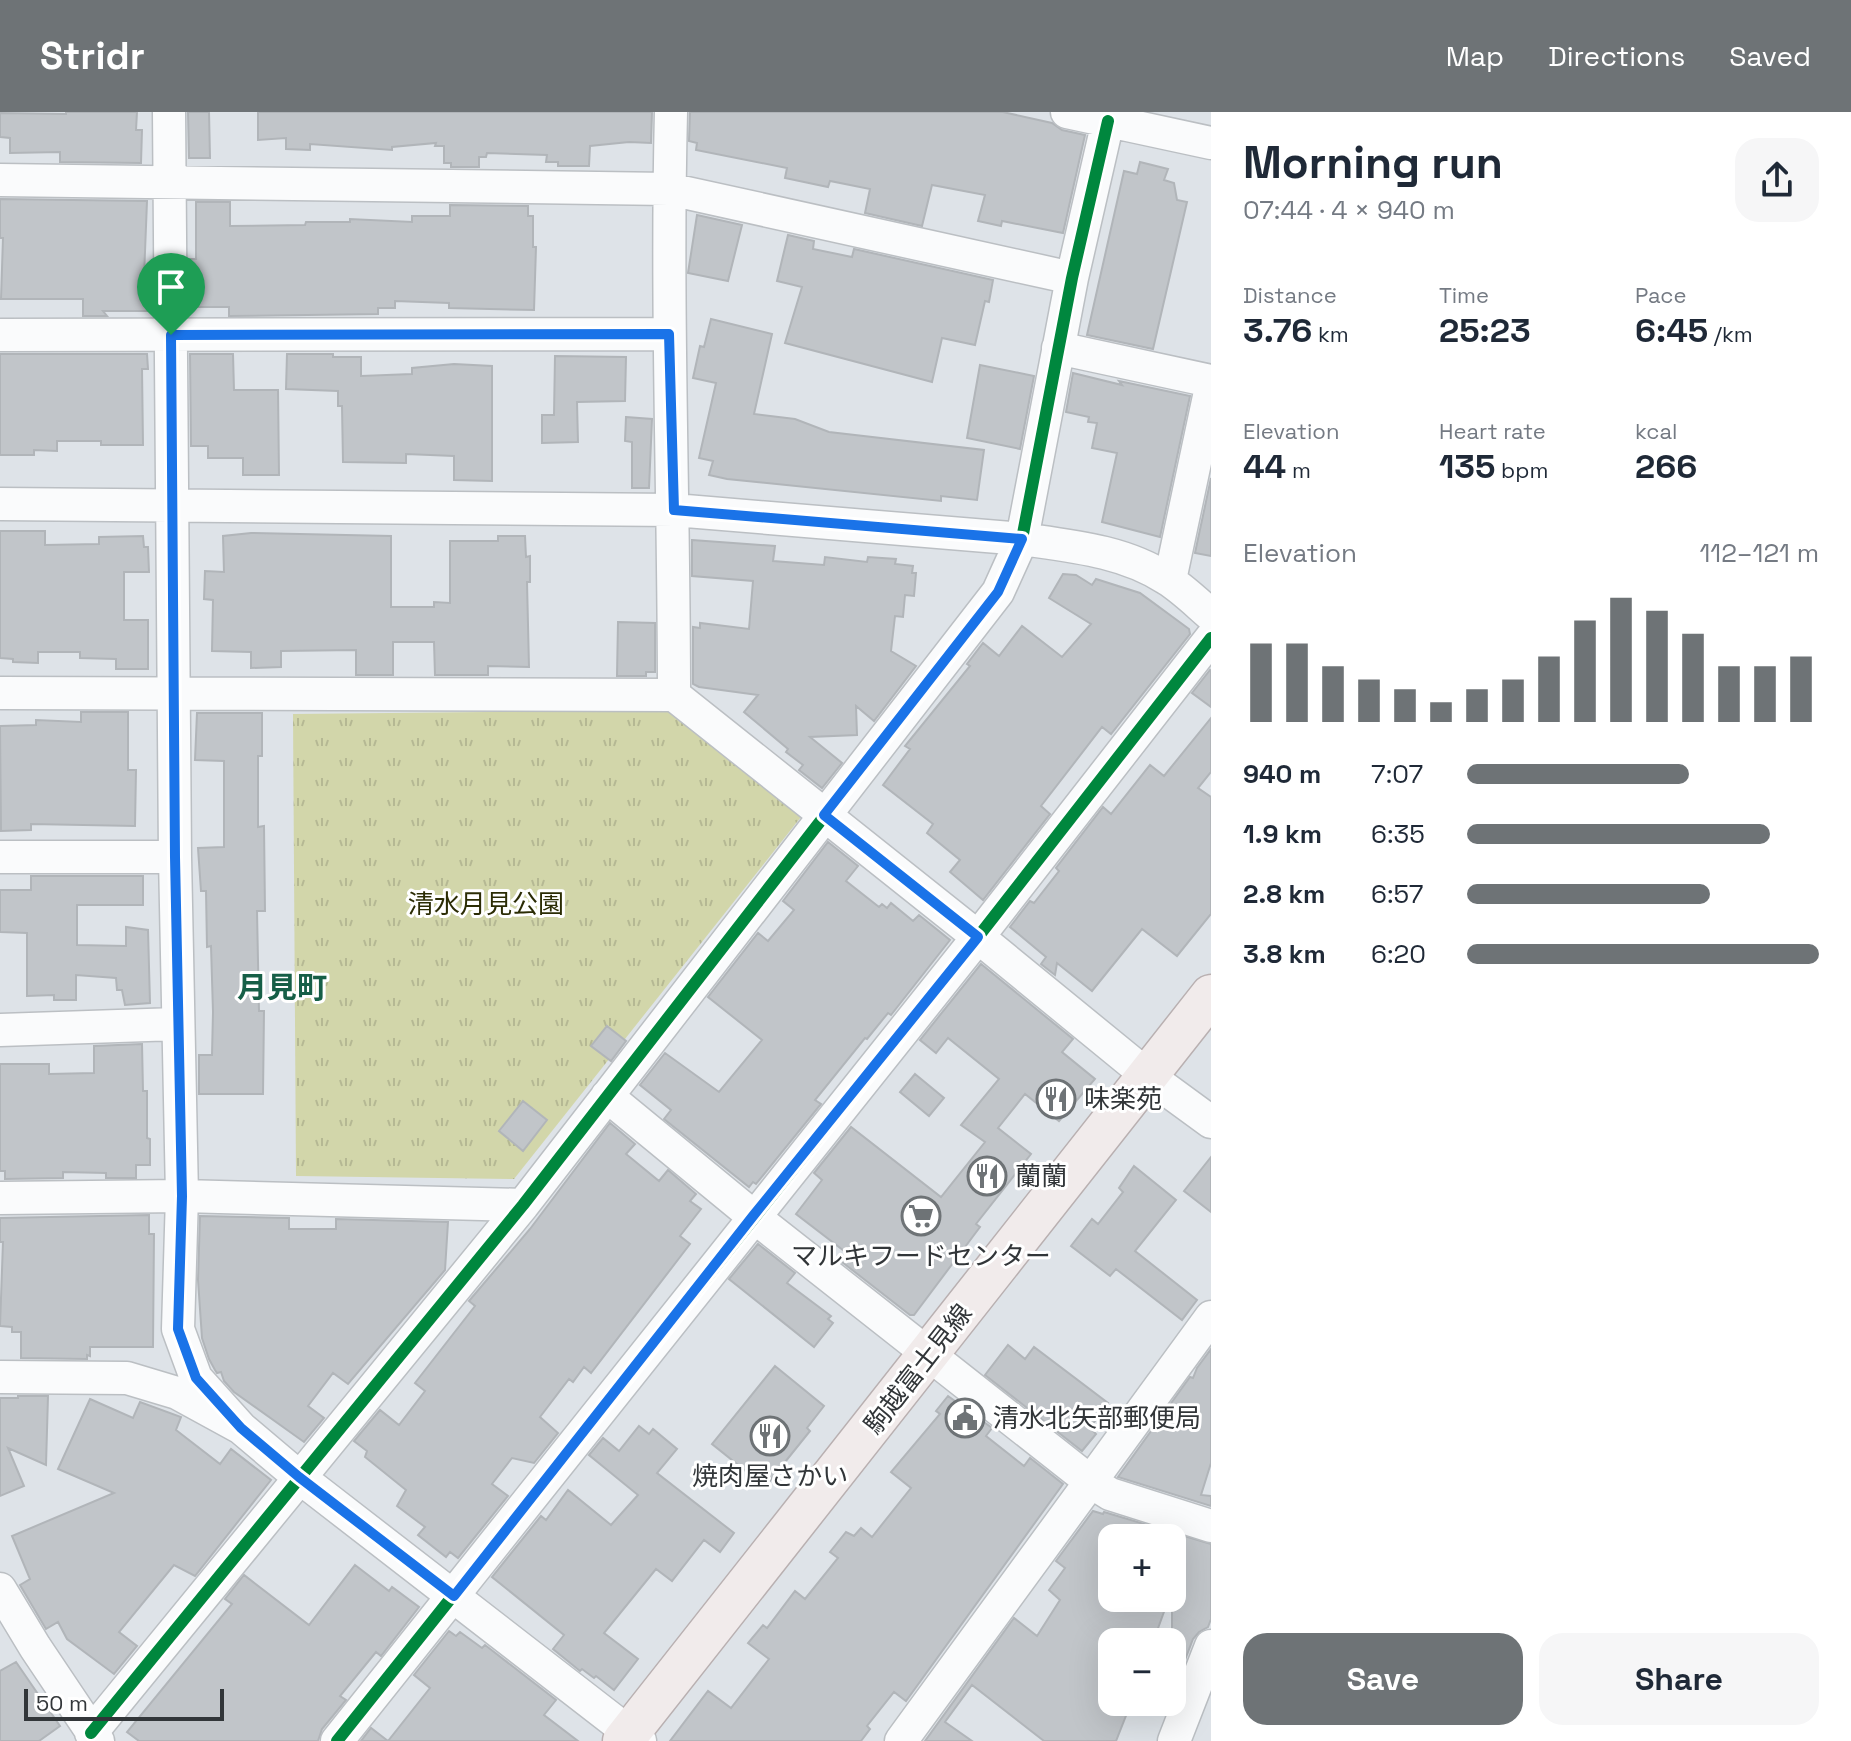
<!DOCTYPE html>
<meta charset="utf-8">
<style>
:root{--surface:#fff;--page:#f6f6f7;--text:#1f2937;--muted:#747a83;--accent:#6e7376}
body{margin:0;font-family:"Space Grotesk","Noto Sans JP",sans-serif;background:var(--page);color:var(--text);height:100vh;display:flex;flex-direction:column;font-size:30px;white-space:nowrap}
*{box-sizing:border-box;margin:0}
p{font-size:26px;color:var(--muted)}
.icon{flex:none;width:44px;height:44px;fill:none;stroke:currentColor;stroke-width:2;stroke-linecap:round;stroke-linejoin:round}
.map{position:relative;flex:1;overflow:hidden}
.panel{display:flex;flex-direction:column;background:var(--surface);width:640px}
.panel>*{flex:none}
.tools{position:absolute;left:1098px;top:1412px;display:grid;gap:16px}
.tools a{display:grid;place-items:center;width:88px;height:88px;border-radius:16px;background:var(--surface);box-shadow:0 8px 32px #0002;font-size:40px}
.scale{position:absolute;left:24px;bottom:20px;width:200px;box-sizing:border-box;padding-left:8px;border:4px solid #323639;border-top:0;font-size:22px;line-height:28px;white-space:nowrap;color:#323639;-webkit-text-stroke:6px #fff;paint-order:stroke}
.pin{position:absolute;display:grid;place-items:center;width:68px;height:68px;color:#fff;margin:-82px -34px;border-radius:50% 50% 50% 0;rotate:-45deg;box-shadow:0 0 8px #0007}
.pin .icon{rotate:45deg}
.round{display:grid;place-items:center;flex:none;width:84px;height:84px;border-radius:24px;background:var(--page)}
.headline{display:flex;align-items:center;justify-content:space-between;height:136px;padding:0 32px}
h1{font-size:44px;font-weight:600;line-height:60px}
.figures{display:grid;grid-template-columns:repeat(3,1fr);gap:12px;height:136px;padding:8px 32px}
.figures div{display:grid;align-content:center}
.figures b{font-size:34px;font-weight:600}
.figures small{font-size:22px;font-weight:400}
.figures p{font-size:22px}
.chart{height:224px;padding:16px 32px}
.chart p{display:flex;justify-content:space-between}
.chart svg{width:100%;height:144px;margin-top:8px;stroke:var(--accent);stroke-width:6}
.cta{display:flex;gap:16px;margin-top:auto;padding:16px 32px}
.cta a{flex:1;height:92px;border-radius:24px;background:var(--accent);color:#fff;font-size:32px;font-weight:600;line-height:92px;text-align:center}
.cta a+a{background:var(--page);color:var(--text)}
ul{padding:0 32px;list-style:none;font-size:26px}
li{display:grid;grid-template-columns:128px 96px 1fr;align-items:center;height:60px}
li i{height:20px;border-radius:10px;background:var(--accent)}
header{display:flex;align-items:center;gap:48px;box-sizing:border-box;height:112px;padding:0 40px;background:var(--accent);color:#fff}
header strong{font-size:38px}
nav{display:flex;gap:44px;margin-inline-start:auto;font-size:28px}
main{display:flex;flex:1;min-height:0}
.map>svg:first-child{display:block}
.park{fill:url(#park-tufts)}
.building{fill:#c1c5c9;stroke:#b1b5b9;stroke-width:2}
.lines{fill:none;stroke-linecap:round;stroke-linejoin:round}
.minor-casing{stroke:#bbbfc3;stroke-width:35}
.major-casing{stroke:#b9b0b1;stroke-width:43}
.minor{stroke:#fafbfc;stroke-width:32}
.major{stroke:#f1ebeb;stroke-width:40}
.cycleway-casing{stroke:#fff;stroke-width:17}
.cycleway{stroke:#00873e;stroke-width:12}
.route-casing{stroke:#fff;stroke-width:16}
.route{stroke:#1a73e8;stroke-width:10}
.labels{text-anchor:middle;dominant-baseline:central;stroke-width:6;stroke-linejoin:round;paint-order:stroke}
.park-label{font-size:26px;fill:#2b2c04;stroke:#fff}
.poi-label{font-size:26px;fill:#323639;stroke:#fff;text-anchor:start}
.street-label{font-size:26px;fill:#323639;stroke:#fff}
.quarter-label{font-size:30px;font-weight:bold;fill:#165f47;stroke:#fff}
</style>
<header>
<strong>Stridr</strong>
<nav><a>Map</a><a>Directions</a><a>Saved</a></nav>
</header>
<main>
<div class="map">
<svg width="1211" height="1629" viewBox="0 0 1211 1629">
<defs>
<pattern id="park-tufts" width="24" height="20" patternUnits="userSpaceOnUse" patternTransform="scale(2)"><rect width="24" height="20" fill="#d2d6aa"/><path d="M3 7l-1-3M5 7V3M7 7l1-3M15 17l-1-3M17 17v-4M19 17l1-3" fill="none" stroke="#b5b893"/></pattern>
</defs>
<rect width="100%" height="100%" fill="#dee3e8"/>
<path class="park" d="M 669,598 L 801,705 L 514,1067 L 296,1064 L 293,602 Z"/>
<path class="building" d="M 66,0 L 137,0 L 136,18 L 142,18 L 141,51 L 60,50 L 60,40 L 10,41 L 10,26 L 0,25 L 0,1 L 66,2 Z
M 188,0 L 209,0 L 210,46 L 189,46 Z
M 258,0 L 652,0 L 651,31 L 629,30 L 590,34 L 589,54 L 558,54 L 558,50 L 546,50 L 547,43 L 487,41 L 486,45 L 479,45 L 479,55 L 451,55 L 451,51 L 444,51 L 444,34 L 435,34 L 436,31 L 392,35 L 392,38 L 310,32 L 310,38 L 286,37 L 286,26 L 258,28 Z
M 690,0 L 1003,0 L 1052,11 L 1062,18 L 1085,23 L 1063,121 L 1002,109 L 1001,114 L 978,109 L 985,83 L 932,73 L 922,114 L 865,101 L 870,77 L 830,69 L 828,75 L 785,66 L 787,56 L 696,38 L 697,31 L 689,29 Z
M 1140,50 L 1168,57 L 1164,68 L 1174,71 L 1177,88 L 1187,90 L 1153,237 L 1087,223 L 1124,59 L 1137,62 Z
M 0,87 L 147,89 L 144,165 L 151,165 L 152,194 L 148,194 L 148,199 L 103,199 L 107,204 L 83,204 L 83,187 L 1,187 L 3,126 L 0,126 Z
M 196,90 L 230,90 L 230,114 L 305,113 L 306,110 L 350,110 L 350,107 L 412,110 L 412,104 L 450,104 L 450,93 L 528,94 L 528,104 L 533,104 L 533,135 L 536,135 L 534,198 L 449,196 L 449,191 L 395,189 L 395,196 L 378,196 L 378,202 L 229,204 L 229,195 L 190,195 L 189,147 L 196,147 Z
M 697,103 L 742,113 L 728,169 L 688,161 Z
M 788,123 L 814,129 L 813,137 L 852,145 L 854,137 L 993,168 L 989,190 L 985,189 L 975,233 L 942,226 L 932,270 L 785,231 L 802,175 L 777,169 Z
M 711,207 L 772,222 L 754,302 L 795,307 L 829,320 L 984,338 L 977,388 L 941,384 L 941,389 L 727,367 L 709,363 L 713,349 L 699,346 L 716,271 L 693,266 L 700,234 L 704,235 Z
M 0,242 L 147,242 L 148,257 L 142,257 L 143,333 L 101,333 L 101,329 L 57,329 L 57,339 L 34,338 L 34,343 L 0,343 Z
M 190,242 L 233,242 L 234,278 L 278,278 L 279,363 L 243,363 L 243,346 L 208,346 L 208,334 L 191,334 Z
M 287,242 L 333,242 L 333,245 L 361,245 L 361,264 L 412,262 L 412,256 L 454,252 L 492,254 L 492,369 L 454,368 L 454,344 L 406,342 L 406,351 L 343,350 L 342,294 L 338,294 L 338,279 L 286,277 Z
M 555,244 L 626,245 L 625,289 L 577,290 L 578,330 L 542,331 L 542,303 L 554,303 Z
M 980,253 L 1034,264 L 1020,337 L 967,326 Z
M 1073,261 L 1122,273 L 1119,269 L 1190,284 L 1160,425 L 1102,410 L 1117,341 L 1092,336 L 1097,311 L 1088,310 L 1089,305 L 1066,300 Z
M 626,305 L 652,307 L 649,376 L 632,376 L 632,330 L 625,329 Z
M 1211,366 L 1211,444 L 1195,441 Z
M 0,419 L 45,419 L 45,433 L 99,432 L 99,425 L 143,424 L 144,435 L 148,435 L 149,460 L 124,460 L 124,508 L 148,508 L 148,557 L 116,557 L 116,547 L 80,546 L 80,540 L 38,540 L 38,551 L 13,550 L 13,547 L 0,546 Z
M 251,421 L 391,424 L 391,495 L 434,495 L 434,490 L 450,491 L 450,429 L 498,429 L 498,424 L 525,424 L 526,445 L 530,444 L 530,470 L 527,470 L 529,555 L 488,554 L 488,563 L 435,563 L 434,530 L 393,530 L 393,563 L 356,563 L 356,538 L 281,539 L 281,555 L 251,556 L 251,540 L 212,539 L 213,488 L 204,487 L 205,459 L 224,460 L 223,424 Z
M 692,428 L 775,434 L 773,449 L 824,453 L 825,445 L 867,450 L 868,445 L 896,447 L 895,452 L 913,454 L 912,461 L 916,461 L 914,484 L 905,483 L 903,505 L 895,504 L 891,539 L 916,554 L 874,609 L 856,594 L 857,623 L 810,625 L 842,651 L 822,676 L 799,658 L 803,653 L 786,640 L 788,637 L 744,600 L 758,583 L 699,575 L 693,572 L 693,515 L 700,516 L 700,511 L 749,517 L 753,469 L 692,464 Z
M 1063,462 L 1076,463 L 1092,473 L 1096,467 L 1140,481 L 1189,517 L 1190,522 L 1111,622 L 1102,615 L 1041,694 L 1050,702 L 983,788 L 950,760 L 960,748 L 927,721 L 933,712 L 883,673 L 910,637 L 905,634 L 970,554 L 967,552 L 983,531 L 999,544 L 1022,514 L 1062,545 L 1091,512 L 1049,486 Z
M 618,510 L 655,511 L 655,560 L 646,560 L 646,564 L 617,564 Z
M 1210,558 L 1211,559 L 1211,595 L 1192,581 Z
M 81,600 L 128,600 L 128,658 L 136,658 L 135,714 L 31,712 L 31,718 L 1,719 L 0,614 L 36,613 L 36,608 L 81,610 Z
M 197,601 L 262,601 L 262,644 L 258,644 L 258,715 L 264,714 L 265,799 L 257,799 L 259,899 L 264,899 L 263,982 L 199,982 L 199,943 L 212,943 L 213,900 L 211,834 L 207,835 L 206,779 L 201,779 L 198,736 L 224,735 L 224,649 L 195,648 Z
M 1211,606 L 1211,660 L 1198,676 L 1211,685 L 1211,802 L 1177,844 L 1142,817 L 1092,879 L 1057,851 L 1055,863 L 1041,852 L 1046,845 L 1010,815 L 1030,789 L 1034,791 L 1059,759 L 1056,756 L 1103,695 L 1111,702 L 1150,653 L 1164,664 Z
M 828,730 L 858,754 L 846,769 L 879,795 L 882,792 L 887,796 L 891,791 L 913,809 L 919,803 L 950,828 L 891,903 L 888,901 L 867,927 L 865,926 L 815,988 L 821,992 L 756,1072 L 753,1070 L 749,1075 L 664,1007 L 671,998 L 640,973 L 665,941 L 719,980 L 762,928 L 708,885 L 758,821 L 768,829 L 794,798 L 783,789 Z
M 31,764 L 143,764 L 143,793 L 77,793 L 77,833 L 126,834 L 126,815 L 148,818 L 150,891 L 125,893 L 122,878 L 117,878 L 116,866 L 76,863 L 76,888 L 54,888 L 54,883 L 27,884 L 27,821 L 0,820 L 0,778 L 31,778 Z
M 981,852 L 1073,927 L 1062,940 L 1095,967 L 1059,1009 L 1025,982 L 998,1016 L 1031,1042 L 976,1112 L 980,1115 L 914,1203 L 910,1203 L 842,1150 L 848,1142 L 796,1102 L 822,1068 L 814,1061 L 851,1015 L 941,1085 L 985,1030 L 961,1013 L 999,967 L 948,926 L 936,941 L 920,928 Z
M 607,914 L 626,929 L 611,949 L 591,934 Z
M 142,932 L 143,979 L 147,979 L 147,1026 L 150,1027 L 150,1053 L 136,1053 L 136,1066 L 106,1066 L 106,1061 L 63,1060 L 63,1066 L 5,1067 L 5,1059 L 0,1059 L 0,952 L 49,952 L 49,962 L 94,961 L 94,934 Z
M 915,962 L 944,986 L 929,1004 L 900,980 Z
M 523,989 L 547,1008 L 523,1039 L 499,1019 Z
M 610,1011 L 635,1032 L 626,1042 L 659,1069 L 668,1058 L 696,1082 L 690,1089 L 701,1097 L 680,1124 L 690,1132 L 591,1261 L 584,1255 L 573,1270 L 569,1267 L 540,1305 L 558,1321 L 534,1351 L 512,1346 L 492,1372 L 508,1384 L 458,1446 L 450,1440 L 446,1445 L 418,1423 L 425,1415 L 397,1394 L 406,1378 L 365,1345 L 367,1339 L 354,1329 L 380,1298 L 399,1313 L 425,1279 L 415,1271 L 475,1194 L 469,1189 L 530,1117 Z
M 1211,1045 L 1211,1100 L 1184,1079 Z
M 1134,1054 L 1176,1088 L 1135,1139 L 1197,1188 L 1182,1208 L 1116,1157 L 1110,1164 L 1071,1134 L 1092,1107 L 1098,1112 L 1123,1080 L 1119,1076 Z
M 149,1103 L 149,1122 L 154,1122 L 153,1235 L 90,1235 L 90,1244 L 87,1243 L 87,1247 L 21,1246 L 21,1220 L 12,1220 L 12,1215 L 0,1214 L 3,1130 L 0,1130 L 0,1106 Z
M 200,1104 L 289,1106 L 289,1117 L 336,1117 L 336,1107 L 448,1110 L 445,1158 L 348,1272 L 333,1261 L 308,1294 L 324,1306 L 304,1330 L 234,1280 L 224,1269 L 221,1260 L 217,1261 L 215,1258 L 209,1247 L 202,1226 L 198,1168 Z
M 758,1132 L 795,1161 L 787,1171 L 831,1204 L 828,1207 L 833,1211 L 814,1235 L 729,1167 Z
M 1008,1233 L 1025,1247 L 1034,1235 L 1108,1291 L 1090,1316 L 1096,1322 L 1082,1339 L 985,1263 Z
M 1211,1237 L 1211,1351 L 1201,1383 L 1211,1384 L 1211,1394 L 1118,1365 L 1190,1265 L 1193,1266 L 1197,1256 Z
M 775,1254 L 824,1294 L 807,1316 L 810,1319 L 769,1370 L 751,1355 L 747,1360 L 712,1332 Z
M 18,1284 L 48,1284 L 46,1353 L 8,1336 L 24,1374 L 0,1384 L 0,1286 L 18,1286 Z
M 948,1284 L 992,1316 L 986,1324 L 1024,1354 L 1030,1346 L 1063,1372 L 906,1589 L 894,1580 L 867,1614 L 870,1617 L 861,1629 L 670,1629 L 708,1579 L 731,1596 L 769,1547 L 748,1531 L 763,1513 L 767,1516 L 795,1479 L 805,1487 L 838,1446 L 830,1440 L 846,1420 L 854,1424 L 861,1416 L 872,1425 L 911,1376 L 891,1360 L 940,1302 L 936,1299 Z
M 90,1287 L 133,1306 L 140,1290 L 181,1305 L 176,1318 L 220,1352 L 231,1337 L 271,1368 L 195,1464 L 174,1453 L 119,1520 L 137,1534 L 114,1562 L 67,1527 L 58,1510 L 46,1517 L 20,1473 L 30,1467 L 12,1424 L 114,1381 L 58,1357 Z
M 639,1314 L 649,1322 L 653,1317 L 677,1337 L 657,1361 L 734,1421 L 720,1440 L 704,1428 L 672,1469 L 656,1457 L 604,1521 L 638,1547 L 614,1578 L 596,1564 L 594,1566 L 582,1557 L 580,1559 L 553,1537 L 564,1523 L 492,1465 L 541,1404 L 546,1408 L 568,1378 L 611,1413 L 638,1383 L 589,1343 L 603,1326 L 619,1339 Z
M 1093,1399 L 1103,1402 L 1104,1400 L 1211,1432 L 1211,1507 L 1208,1515 L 1199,1520 L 1193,1527 L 1172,1582 L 1172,1426 L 1112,1426 L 1112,1486 L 1169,1486 L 1153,1530 L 1112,1530 L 1112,1590 L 1129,1596 L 1116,1629 L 1044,1629 L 972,1573 L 945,1610 L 972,1629 L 925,1629 L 1014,1506 L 1037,1524 L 1060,1488 L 1049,1478 L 1065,1456 L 1056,1449 Z
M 355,1453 L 389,1479 L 392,1475 L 419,1495 L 381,1544 L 376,1540 L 340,1584 L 346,1588 L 322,1617 L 318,1629 L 139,1629 L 127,1620 L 232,1492 L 225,1487 L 244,1463 L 309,1513 Z
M 449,1519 L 456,1524 L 460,1520 L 482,1536 L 485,1533 L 556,1588 L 544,1603 L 578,1629 L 361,1629 L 371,1616 L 388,1629 L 430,1576 L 414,1563 Z
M 16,1550 L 60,1614 L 39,1629 L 0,1629 L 0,1559 Z"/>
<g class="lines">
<g class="minor-casing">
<path id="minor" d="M 169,0 L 175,745 L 182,1084 L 178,1217 L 196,1266 L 241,1316
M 671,0 C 666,194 674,389 674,583 L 978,825 L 1148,964 L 1211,1010
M 1067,0 L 1211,31
M 0,68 L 669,77 L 1072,166
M 0,223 L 669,222
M 1058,236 L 1211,269
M 0,392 L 674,398 L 1022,427 C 1071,434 1125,439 1167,467 C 1183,477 1197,491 1211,503
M 1170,468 L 1211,275
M 0,581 L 674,583
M 0,745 L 175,745
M 0,918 L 177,912
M 607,984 L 753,1104 L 1091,1370 L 1110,1382 L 1211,1414
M 0,1086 L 182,1084 L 523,1093
M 0,1265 L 127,1266 L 177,1281 L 241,1316 L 299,1365 L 640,1629
M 0,1477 L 35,1535 L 98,1629
M 91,1621 L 523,1093 L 998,480 L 1022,427 L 1072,166 L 1108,9
M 337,1629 L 978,825 L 1211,526
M 901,1629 L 1211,1205
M 1174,1629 L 1211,1534"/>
</g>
<g class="major-casing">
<path id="major" d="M 623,1629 L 1211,883"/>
</g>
<use href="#minor" class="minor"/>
<use href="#major" class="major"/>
<g class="cycleway-casing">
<path id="cycleway" d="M 91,1621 L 523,1093 L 998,480 L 1022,427 L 1072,166 L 1108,9
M 337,1629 L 978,825 L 1211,526"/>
</g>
<use href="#cycleway" class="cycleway"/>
</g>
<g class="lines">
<g class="route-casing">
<path id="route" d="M 669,222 L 674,398 L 1022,427 L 998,480 L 824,703 L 978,825 L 753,1104 L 454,1484 L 299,1365 L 241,1316 L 196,1266 L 178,1217 L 182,1084 L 175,745 L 171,223 Z"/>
</g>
<use href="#route" class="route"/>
</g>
<defs>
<g id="restaurant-ring" transform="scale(2)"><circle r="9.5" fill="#fff" stroke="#6e7376" stroke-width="1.5"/><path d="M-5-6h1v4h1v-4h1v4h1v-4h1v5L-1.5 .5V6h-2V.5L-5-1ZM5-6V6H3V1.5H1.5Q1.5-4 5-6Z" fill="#6e7376"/></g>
<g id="supermarket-ring" transform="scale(2)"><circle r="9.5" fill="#fff" stroke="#6e7376" stroke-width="1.5"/><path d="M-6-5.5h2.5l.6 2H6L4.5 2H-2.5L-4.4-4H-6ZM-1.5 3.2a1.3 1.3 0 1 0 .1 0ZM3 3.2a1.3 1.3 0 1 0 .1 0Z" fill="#6e7376"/></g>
<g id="civic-ring" transform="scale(2)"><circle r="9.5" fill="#fff" stroke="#6e7376" stroke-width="1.5"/><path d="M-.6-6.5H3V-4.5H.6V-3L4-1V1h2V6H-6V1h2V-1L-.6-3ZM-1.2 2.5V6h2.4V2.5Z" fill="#6e7376"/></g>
</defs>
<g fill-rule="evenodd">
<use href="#restaurant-ring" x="1056" y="987"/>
<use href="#restaurant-ring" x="987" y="1064"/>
<use href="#supermarket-ring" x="921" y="1104"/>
<use href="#civic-ring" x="965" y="1306"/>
<use href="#restaurant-ring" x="770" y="1324"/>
</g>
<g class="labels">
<g class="park-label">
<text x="486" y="792">清水月見公園</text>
</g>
<g class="poi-label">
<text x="1084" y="987">味楽苑</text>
<text x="1015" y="1064">蘭蘭</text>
<text x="921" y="1144" text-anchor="middle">マルキフードセンター</text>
<text x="993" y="1306">清水北矢部郵便局</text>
<text x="770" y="1364" text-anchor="middle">焼肉屋さかい</text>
</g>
<g class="street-label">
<text transform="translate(918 1257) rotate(-52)">駒越富士見線</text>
</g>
<g class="quarter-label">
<text x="282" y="875">月見町</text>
</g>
</g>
</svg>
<div class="tools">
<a>+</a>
<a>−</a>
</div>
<div class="scale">50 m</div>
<div class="pin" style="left:171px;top:223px;background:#1e9e55"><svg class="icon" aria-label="arrive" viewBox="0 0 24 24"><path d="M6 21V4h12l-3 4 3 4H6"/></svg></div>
</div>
<section class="panel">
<div class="headline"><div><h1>Morning run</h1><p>07:44 · 4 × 940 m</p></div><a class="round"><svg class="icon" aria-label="share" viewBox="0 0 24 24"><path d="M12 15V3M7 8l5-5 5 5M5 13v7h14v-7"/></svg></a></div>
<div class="figures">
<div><p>Distance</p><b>3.76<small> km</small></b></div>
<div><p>Time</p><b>25:23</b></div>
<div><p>Pace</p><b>6:45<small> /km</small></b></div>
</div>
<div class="figures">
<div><p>Elevation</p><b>44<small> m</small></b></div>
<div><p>Heart rate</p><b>135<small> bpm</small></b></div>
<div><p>kcal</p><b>266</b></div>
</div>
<div class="chart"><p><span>Elevation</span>112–121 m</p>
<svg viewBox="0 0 160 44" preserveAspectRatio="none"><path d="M5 44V20M15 44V20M25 44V27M35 44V31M45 44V34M55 44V38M65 44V34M75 44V31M85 44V24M95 44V13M105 44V6M115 44V10M125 44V17M135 44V27M145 44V27M155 44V24"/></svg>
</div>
<ul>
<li><b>940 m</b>7:07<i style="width:63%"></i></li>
<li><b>1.9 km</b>6:35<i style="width:86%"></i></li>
<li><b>2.8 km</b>6:57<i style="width:69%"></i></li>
<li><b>3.8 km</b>6:20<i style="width:100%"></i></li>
</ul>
<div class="cta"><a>Save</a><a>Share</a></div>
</section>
</main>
